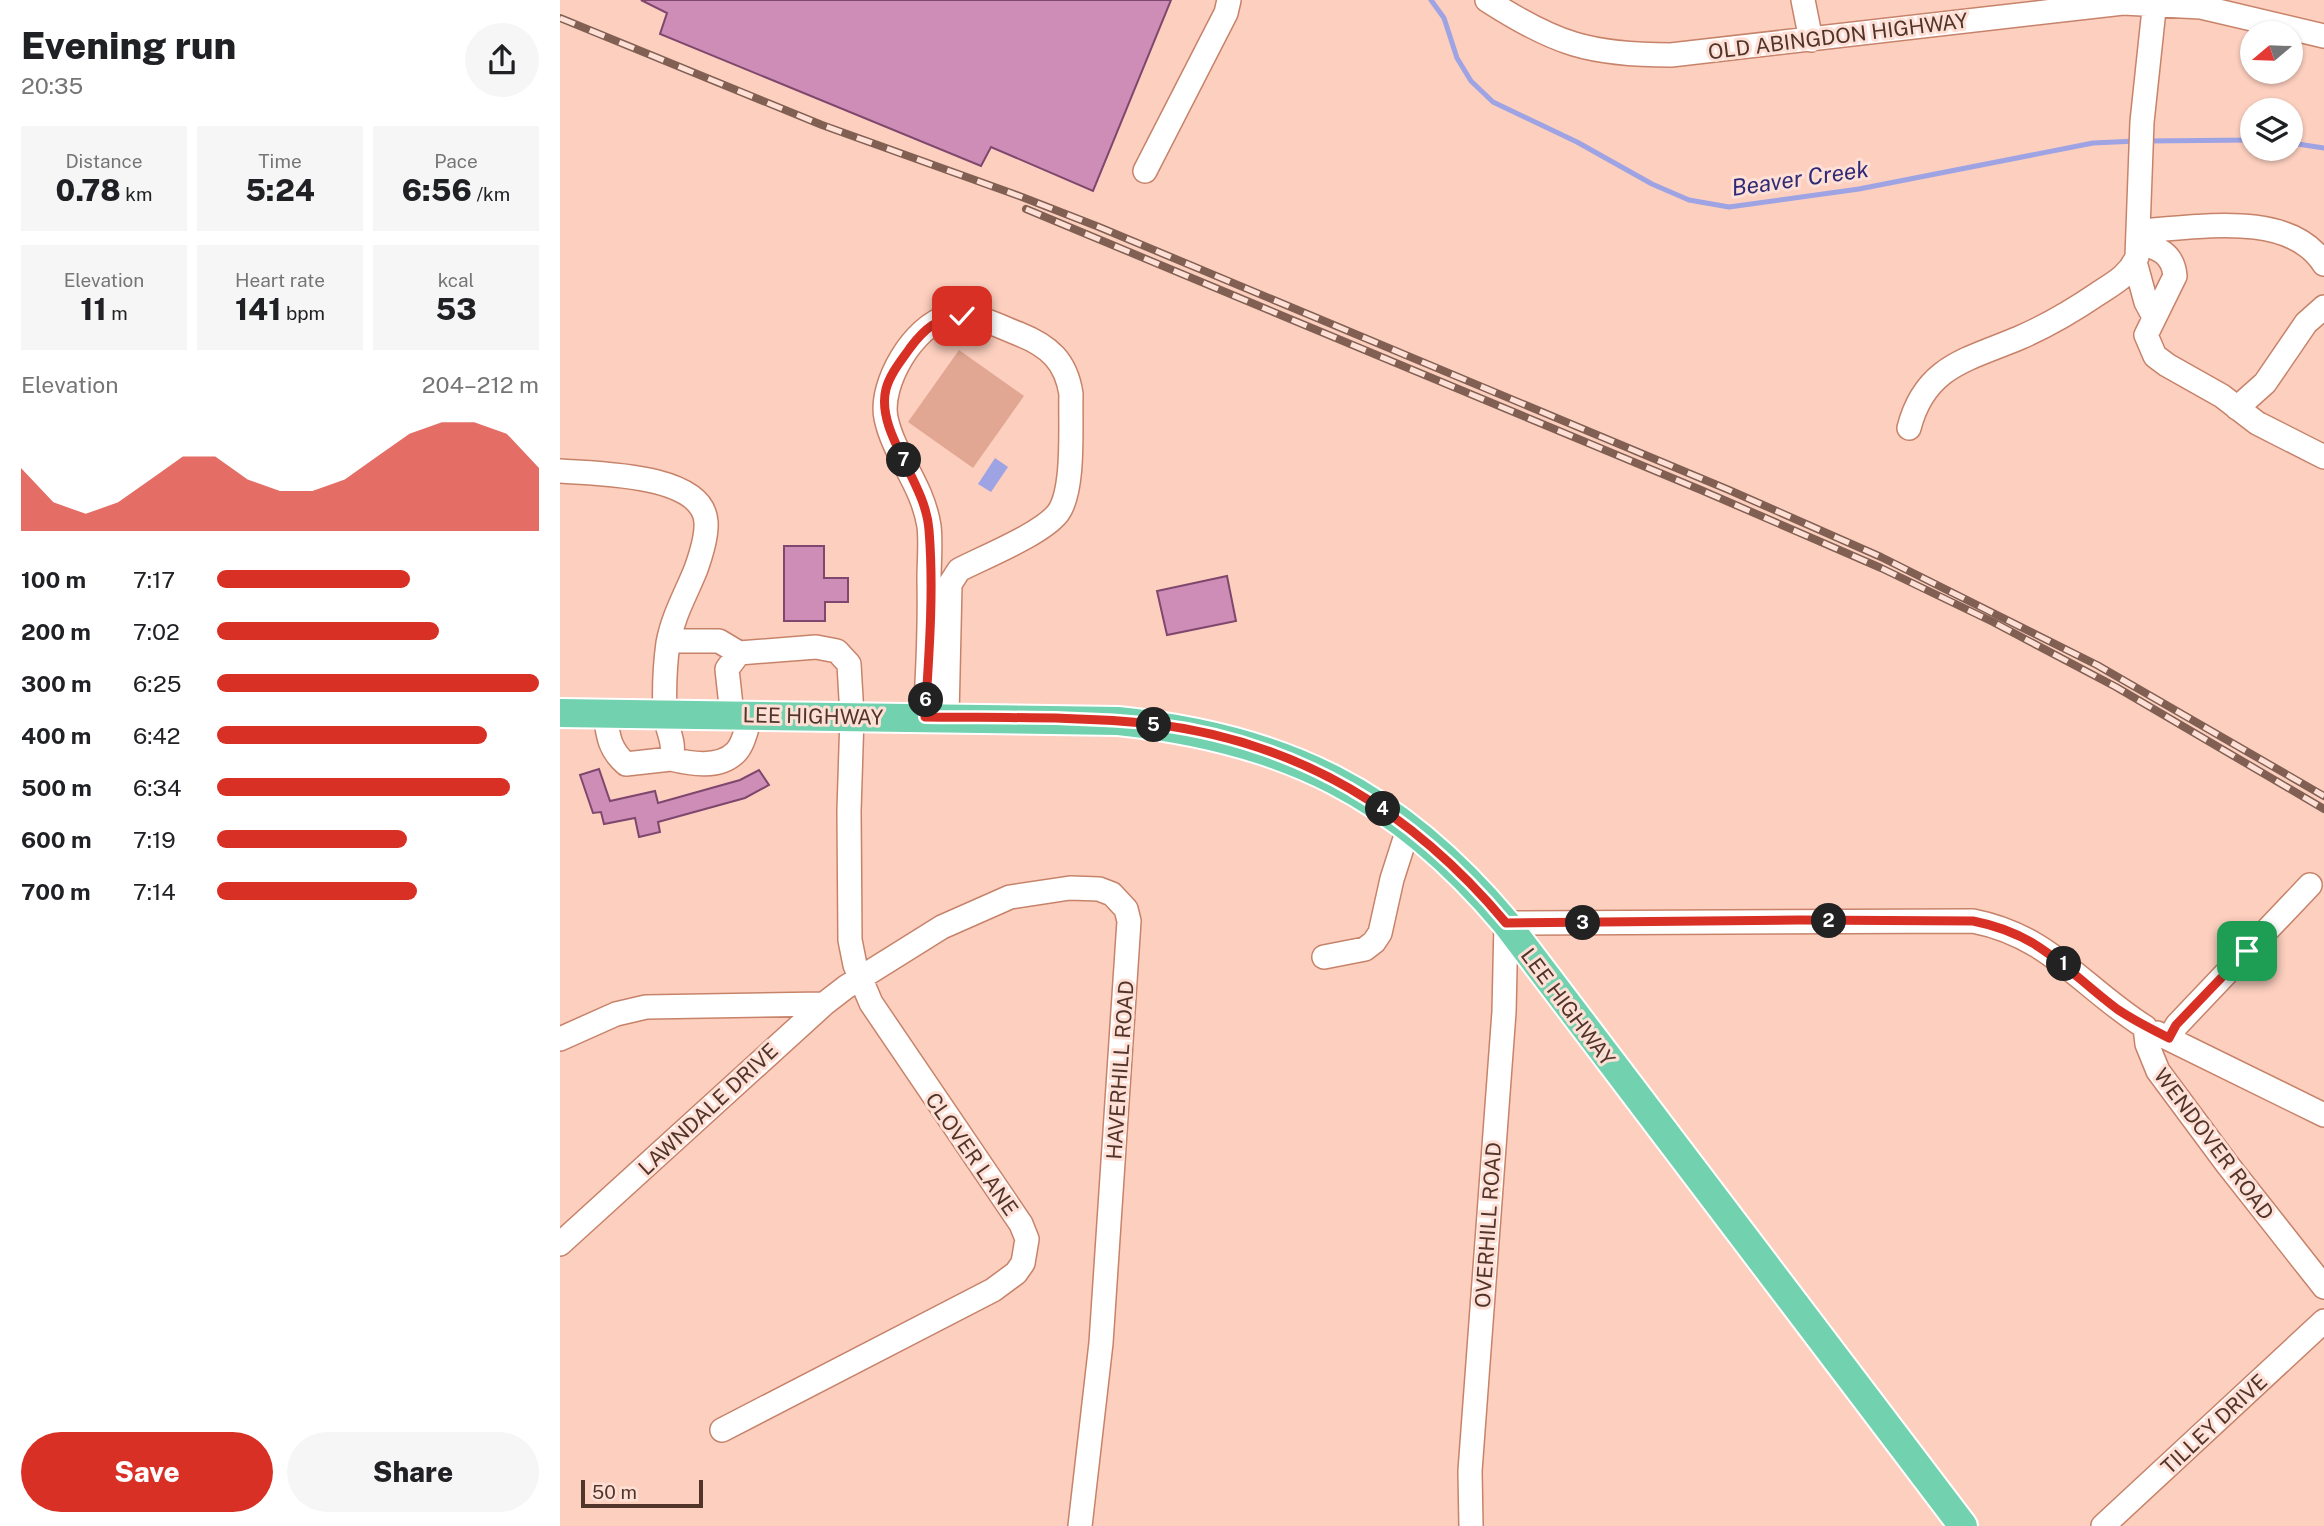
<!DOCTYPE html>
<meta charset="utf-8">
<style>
:root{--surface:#fff;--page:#f6f6f6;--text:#202124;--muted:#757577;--accent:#d93025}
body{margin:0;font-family:"Public Sans",sans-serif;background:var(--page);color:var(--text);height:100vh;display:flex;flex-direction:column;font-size:26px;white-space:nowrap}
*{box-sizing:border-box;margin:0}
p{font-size:23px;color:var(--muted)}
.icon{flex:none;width:38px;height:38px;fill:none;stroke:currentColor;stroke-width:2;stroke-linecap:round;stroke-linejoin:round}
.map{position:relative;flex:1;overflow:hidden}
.panel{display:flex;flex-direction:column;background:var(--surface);width:560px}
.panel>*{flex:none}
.needle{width:46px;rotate:251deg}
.buttons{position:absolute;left:1680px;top:21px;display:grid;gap:14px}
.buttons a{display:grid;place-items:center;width:63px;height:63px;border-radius:50%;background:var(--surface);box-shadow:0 2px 5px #0004;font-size:35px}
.scale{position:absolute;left:21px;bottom:18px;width:122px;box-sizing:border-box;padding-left:7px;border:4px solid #52352a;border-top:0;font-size:19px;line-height:24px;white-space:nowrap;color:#52352a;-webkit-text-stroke:5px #ffe0d6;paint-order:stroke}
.pin{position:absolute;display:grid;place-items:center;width:60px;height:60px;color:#fff;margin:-30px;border-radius:14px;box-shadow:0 4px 10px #0006}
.km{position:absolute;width:35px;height:35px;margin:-18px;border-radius:50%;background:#222;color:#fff;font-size:19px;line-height:35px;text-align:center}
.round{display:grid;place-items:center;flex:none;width:74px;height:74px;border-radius:37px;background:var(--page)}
.overview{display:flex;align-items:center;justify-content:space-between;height:119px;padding:0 21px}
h1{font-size:38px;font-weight:800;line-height:52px}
.figures{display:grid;grid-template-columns:repeat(3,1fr);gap:10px;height:119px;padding:7px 21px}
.figures div{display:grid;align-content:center;border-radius:0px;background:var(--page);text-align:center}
.figures b{font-size:30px;font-weight:800}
.figures small{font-size:19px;font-weight:400}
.figures p{font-size:19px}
.chart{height:196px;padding:14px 21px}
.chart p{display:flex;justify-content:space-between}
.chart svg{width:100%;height:126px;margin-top:7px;fill:var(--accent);opacity:.7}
.button{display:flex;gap:14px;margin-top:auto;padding:14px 21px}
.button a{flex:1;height:80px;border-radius:42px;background:var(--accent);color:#fff;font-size:28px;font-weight:800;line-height:80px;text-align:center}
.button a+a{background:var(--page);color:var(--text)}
ul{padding:0 21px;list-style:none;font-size:23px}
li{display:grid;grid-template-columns:112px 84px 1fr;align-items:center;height:52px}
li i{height:18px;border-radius:9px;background:var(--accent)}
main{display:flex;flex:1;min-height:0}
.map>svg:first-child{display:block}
.green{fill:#e2a792}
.water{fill:#9ea3e4}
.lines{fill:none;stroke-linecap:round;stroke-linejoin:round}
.stream{stroke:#9ea3e4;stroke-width:5}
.building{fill:#cd8db6;stroke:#7f476d;stroke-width:2}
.minor-casing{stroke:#c7836a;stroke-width:26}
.major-casing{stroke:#fff;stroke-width:32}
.minor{stroke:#fff;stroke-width:23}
.major{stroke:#72d2af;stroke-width:28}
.rail-casing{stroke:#816053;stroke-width:8}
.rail{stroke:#ffe0d6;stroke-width:5;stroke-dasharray:16;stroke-linecap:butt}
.route-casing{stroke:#fff;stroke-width:14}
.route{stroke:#d93025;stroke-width:9}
.labels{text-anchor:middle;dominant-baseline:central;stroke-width:6;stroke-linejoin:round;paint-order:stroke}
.street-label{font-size:21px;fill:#52352a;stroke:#ffe0d6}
.water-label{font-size:23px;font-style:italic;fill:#2f2a75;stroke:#ffe0d6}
</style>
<main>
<section class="panel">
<div class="overview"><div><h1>Evening run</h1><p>20:35</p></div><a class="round"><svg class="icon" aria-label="share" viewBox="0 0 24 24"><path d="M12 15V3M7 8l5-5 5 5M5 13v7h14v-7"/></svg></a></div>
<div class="figures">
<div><p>Distance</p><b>0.78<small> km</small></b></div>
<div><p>Time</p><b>5:24</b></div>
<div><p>Pace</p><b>6:56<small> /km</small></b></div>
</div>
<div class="figures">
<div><p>Elevation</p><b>11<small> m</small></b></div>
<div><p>Heart rate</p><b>141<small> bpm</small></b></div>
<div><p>kcal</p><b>53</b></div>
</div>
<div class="chart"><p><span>Elevation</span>204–212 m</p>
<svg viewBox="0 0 160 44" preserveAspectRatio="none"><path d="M0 44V22L10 34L20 38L30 34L40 26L50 18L60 18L70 26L80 30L90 30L100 26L110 18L120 10L130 6L140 6L150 10L160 22V44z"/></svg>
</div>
<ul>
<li><b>100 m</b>7:17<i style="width:60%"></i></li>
<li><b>200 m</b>7:02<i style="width:69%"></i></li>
<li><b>300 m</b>6:25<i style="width:100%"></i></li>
<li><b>400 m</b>6:42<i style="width:84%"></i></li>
<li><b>500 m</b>6:34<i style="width:91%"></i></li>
<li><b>600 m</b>7:19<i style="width:59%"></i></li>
<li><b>700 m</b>7:14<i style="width:62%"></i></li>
</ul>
<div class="button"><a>Save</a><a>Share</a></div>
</section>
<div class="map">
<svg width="1764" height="1526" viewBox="0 0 1764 1526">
<rect width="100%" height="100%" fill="#fccfbf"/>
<path class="green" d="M 399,350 L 464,396 L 413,468 L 348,422 Z"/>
<path class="water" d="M 435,458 L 448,467 L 431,492 L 418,484 Z"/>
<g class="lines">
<path class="stream" d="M 871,0 L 884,18 L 897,58 L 911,81 L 933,102 L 1017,142 L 1092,184 L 1129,200 L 1169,207 L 1299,189 L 1533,143 L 1577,141
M 1587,141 L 1692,140
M 1731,143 L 1764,148"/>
</g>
<path class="building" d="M 81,0 L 611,0 L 533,191 L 431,147 L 421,166 L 100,34 L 107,13 Z
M 224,546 L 264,546 L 264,578 L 288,578 L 288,602 L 265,602 L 265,621 L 224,621 Z
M 667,576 L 676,621 L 607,635 L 597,591 Z
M 39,769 L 50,801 L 95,791 L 98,803 L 180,780 L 199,770 L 209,785 L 185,798 L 98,822 L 100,832 L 79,837 L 75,818 L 44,824 L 41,812 L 33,813 L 20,775 Z"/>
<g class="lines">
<g class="minor-casing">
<path id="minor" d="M 927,0 C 995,44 1030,55 1111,55 L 1563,3 L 1641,7 L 1764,36
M 1243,0 L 1251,40
M 585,171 L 666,13 L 669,0
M 1579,231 C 1635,228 1729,209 1764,264
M 1578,242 C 1598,248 1613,253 1615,276 L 1586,335 L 1595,356 L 1607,365 L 1662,396 L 1697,423 L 1764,457
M 1575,262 L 1586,302 L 1594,317
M 1677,408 L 1705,383 L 1746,323 L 1764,307
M 1349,428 C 1365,366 1407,360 1459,338 C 1487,326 1514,310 1539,293 C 1556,282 1569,275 1577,257 L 1582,122 L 1595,0
M 0,471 C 34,474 143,473 146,522 C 147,537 141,555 136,569 C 126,594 113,616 108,643 C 105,665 104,691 105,713 C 106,730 116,741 111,759 L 66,764 C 49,749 48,736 45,714
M 109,641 L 159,641 L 179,653
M 365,717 C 368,671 370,625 369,579 C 369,562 371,543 369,526 C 362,483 334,456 326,418 C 319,384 354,325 388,317 C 412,311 438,326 459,334 C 489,346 506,361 511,394 C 510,424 515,490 498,513 C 482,534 424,557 399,570 L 390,584 L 387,717
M 111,759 C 131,764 160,769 176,752 C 184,744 187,726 191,715
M 764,957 L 805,949 L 814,942 L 820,933 L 832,879 L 849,826
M 1597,1033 L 1764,1115
M 1609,1038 L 1617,1025 L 1750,885
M 0,1039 L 56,1014 L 86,1007 L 264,1004
M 0,1244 L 264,1004 L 286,987 L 382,927 L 450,897 L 510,888 L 539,889 L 552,894 L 566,909 L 569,921 L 541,1343 L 520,1526
M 162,1430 L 433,1290 L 456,1273 L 463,1263 L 467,1239 L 461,1224 L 311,1003 L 295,965 L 290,940 L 289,811 L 292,716 L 289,664 L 277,651 L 256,647 L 179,653 L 167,669 L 172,715
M 911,1526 L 910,1471 L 944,1012 L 946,923 L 1413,921 C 1490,936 1522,987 1585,1027 L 1587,1044 L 1598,1071 L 1667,1164 L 1764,1287
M 1543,1526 L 1764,1321"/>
</g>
<g class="major-casing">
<path id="major" d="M 0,713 L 558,721 C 725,738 838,794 946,923 L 1403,1526"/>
</g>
<use href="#minor" class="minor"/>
<use href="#major" class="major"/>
<g class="rail-casing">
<path id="rail" d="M 0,18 L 262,125 L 462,197 L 539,227 L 1169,490 L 1321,557 L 1537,665 L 1764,796
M 466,209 L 1141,490 L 1321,568 L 1433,622 L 1556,687 L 1764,809"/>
</g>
<use href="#rail" class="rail"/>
</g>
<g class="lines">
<g class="route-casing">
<path id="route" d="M 402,316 C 378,317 364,329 350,348 C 341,361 330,374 326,389 C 315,432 366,482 369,530 C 374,591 369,655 365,717 C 441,718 519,716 594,724 C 740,742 853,812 946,923 L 1239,920 L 1413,921 C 1481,934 1505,970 1557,1009 C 1573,1020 1591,1029 1609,1038 L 1616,1025 L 1687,951"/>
</g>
<use href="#route" class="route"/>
</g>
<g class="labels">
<g class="street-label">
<text transform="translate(1278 36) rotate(-7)">OLD ABINGDON HIGHWAY</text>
<text transform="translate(253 716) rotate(1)">LEE HIGHWAY</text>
<text transform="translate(1008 1007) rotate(53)">LEE HIGHWAY</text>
<text transform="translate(560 1070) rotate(-86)">HAVERHILL ROAD</text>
<text transform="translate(148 1109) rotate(-43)">LAWNDALE DRIVE</text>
<text transform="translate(1654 1144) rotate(53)">WENDOVER ROAD</text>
<text transform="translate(412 1154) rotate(55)">CLOVER LANE</text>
<text transform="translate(928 1225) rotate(-86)">OVERHILL ROAD</text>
<text transform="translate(1654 1424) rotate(-43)">TILLEY DRIVE</text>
</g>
<g class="water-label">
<text transform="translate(1240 178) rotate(-8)">Beaver Creek</text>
</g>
</g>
</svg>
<div class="buttons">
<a><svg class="needle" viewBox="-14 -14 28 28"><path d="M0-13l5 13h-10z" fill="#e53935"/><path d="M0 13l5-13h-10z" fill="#757577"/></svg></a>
<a><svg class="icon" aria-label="layers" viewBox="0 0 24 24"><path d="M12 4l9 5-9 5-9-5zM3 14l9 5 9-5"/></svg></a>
</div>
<div class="scale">50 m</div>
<div class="pin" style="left:1687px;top:951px;background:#1e9e55"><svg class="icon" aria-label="arrive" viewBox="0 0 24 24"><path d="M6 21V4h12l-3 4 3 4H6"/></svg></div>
<div class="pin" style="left:402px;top:316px;background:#d93025"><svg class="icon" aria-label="check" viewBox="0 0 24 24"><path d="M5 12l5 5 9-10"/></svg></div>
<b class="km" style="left:1504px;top:964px">1</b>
<b class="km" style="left:1269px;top:921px">2</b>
<b class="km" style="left:1023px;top:923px">3</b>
<b class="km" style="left:823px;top:809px">4</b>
<b class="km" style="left:594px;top:725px">5</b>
<b class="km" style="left:366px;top:700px">6</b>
<b class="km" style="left:344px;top:460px">7</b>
</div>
</main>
